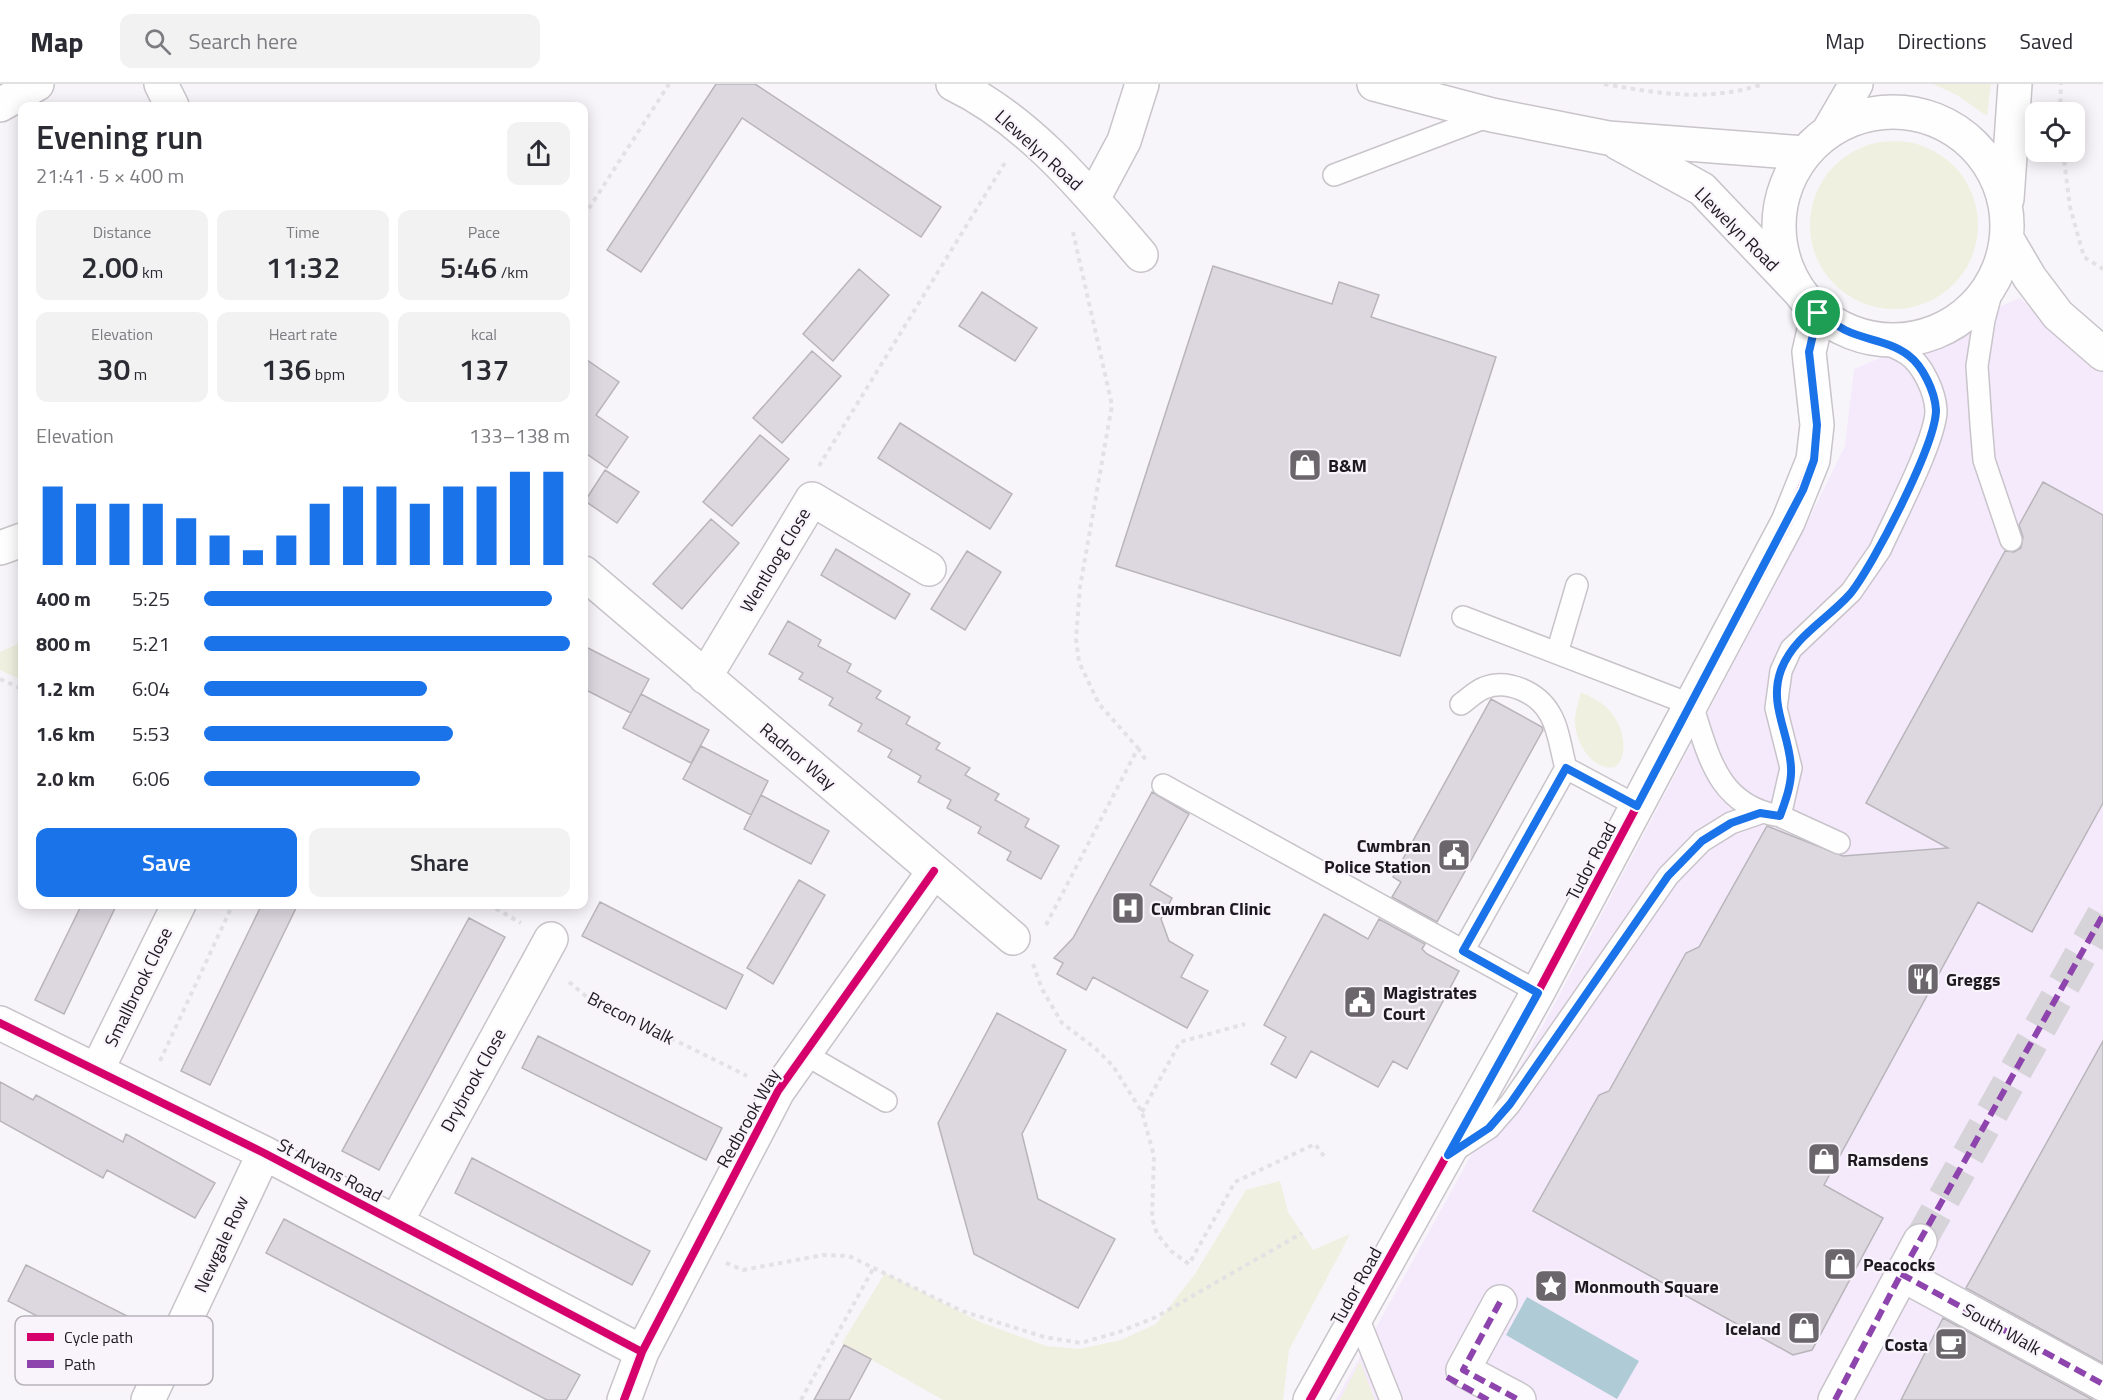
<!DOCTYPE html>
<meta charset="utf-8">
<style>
:root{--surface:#fff;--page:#f2f2f3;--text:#2b2b33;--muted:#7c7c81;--line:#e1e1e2;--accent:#1a73e8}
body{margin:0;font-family:"Titillium Web",sans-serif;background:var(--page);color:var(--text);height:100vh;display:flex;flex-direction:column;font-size:22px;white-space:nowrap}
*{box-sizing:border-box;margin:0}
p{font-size:20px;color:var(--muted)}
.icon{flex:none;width:33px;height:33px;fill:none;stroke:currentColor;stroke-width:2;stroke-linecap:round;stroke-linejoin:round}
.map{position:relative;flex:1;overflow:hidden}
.details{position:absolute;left:18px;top:18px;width:570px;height:807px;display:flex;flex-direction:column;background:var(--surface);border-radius:12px;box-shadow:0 3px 15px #0003}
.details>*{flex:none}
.tools{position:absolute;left:2025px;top:18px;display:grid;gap:12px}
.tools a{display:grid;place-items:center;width:60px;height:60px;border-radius:12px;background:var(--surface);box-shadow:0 3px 15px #0003;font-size:30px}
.pin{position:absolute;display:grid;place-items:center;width:51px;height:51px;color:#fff;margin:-26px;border:3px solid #fff;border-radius:50%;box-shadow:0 2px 6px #0007}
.round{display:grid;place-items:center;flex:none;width:63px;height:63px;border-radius:12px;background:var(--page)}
.headline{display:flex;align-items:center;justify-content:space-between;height:102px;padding:0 18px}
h1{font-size:33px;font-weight:600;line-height:45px}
.figures{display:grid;grid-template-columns:repeat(3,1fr);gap:9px;height:102px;padding:6px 18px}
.figures div{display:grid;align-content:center;border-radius:12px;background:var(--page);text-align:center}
.figures b{font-size:30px;font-weight:600}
.figures small{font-size:16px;font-weight:400}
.figures p{font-size:16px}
.chart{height:168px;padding:12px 18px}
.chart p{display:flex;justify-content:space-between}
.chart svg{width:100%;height:108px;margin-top:6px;stroke:var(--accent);stroke-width:6}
.cta{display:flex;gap:12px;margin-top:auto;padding:12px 18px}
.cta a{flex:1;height:69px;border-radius:12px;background:var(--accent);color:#fff;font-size:24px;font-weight:600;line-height:69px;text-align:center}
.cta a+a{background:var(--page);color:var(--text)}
ul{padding:0 18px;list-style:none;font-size:20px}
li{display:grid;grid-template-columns:96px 72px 1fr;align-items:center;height:45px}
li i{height:15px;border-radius:8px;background:var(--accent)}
header{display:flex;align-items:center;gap:36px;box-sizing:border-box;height:84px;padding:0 30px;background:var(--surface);border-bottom:2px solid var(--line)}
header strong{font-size:28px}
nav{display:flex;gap:33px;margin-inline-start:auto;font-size:21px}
.search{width:420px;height:54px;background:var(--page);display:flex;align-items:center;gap:15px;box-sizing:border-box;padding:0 21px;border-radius:12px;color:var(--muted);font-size:22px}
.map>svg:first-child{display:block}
.built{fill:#f5eafc}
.green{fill:#eff0df}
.water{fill:#afccd6}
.building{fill:#ddd8e0;stroke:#b8b5ba;stroke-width:1.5}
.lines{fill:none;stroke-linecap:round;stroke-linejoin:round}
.street-tunnel{stroke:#d7d4d9;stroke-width:33;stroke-dasharray:33 16;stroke-linecap:butt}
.lane-casing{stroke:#c8c4ca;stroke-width:24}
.street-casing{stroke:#c8c4ca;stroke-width:36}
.secondary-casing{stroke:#c8c4ca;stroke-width:36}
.path{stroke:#e3e1e4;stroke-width:4;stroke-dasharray:4.5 4.5;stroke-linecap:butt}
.lane{stroke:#fefefe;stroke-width:21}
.street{stroke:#fefefe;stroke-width:33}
.secondary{stroke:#fefefe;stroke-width:33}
.quiet{stroke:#8e44ad;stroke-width:6;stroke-dasharray:12 6;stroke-linecap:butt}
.cycleway-casing{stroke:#f9f3fc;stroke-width:11}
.cycleway{stroke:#d6006c;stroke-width:8}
.route-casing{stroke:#fff;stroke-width:12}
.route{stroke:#1a73e8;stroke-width:8}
.labels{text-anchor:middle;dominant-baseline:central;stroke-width:4.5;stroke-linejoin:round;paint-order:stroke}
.street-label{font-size:18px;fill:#1e1920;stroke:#f9f3fc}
.poi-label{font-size:18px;font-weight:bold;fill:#1e1920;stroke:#f9f3fc;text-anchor:start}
.key{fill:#f9f3fc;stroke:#b7b2ba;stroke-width:1.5}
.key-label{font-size:16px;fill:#1e1920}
</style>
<header>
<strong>Map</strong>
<div class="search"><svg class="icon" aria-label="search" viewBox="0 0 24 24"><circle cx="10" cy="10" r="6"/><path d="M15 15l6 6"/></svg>Search here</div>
<nav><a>Map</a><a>Directions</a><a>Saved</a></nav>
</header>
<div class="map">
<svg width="2103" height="1316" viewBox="0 0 2103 1316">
<rect width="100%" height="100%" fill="#f8f5fa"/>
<path class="built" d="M 2020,214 L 2103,284 L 2103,1316 L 1336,1316 L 1553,923 L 1801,451 L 1845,362 L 1854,285 Z"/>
<path class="green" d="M 1933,0 L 1991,0 L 1987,32 L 1957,11 Z
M1810 141a84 84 0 1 1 168 0a84 84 0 1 1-168 0Z
M 22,558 L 22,596 L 0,586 L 0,568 Z
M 1581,608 C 1591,613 1602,618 1609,626 C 1622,639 1631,670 1615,683 C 1592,688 1575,657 1575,637 C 1575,628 1579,617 1581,608 Z
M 1280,1097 L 1288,1128 L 1313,1166 L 1350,1150 L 1289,1266 L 1283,1316 L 943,1316 L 842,1259 L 885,1189 L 980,1238 L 1046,1262 L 1080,1265 L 1121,1256 L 1156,1240 L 1195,1190 L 1246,1106 Z
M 1360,1277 L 1375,1316 L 1340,1316 Z"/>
<path class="water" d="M 1527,1213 L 1639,1277 L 1617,1315 L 1506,1251 Z"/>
<path class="building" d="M 716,0 L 755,0 L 941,123 L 921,153 L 742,34 L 641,188 L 607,166 Z
M 1213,182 L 1332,220 L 1339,198 L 1379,211 L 1371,233 L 1496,273 L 1400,572 L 1116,482 Z
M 859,185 L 889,211 L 833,277 L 803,250 Z
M 982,208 L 1037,244 L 1015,277 L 959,242 Z
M 812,267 L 841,292 L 782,359 L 753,334 Z
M 584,274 L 619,298 L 596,331 L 628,353 L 607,384 L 584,368 Z
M 900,339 L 1012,410 L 990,445 L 878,374 Z
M 760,351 L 789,375 L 732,442 L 703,418 Z
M 605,386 L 639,408 L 617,439 L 585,417 Z
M 2043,398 L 2103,431 L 2103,719 L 2032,848 L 1978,818 L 1824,1101 L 1883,1134 L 1812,1266 L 1793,1271 L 1533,1127 L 1599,1011 L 1609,1007 L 1686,869 L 1699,863 L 1767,742 L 1843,772 L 1948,764 L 1866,719 L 2005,467 L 2014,468 L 2021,464 L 2023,453 L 2019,441 Z
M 711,435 L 739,459 L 682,525 L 653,500 Z
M 836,465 L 910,510 L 895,535 L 821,491 Z
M 967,467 L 1001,488 L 965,546 L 931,525 Z
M 788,537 L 821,556 L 818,562 L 851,580 L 847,588 L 881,607 L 876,614 L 910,633 L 906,640 L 940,659 L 936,665 L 970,684 L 965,691 L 999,710 L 995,716 L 1029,735 L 1025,743 L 1059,762 L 1041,795 L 1007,776 L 1011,768 L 978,749 L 981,743 L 947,724 L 951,716 L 918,698 L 921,692 L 888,673 L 892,666 L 858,647 L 862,640 L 829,621 L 833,614 L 799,595 L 803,589 L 769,570 Z
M 584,562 L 649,595 L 631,629 L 584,605 Z
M 641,610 L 709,646 L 691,679 L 623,644 Z
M 1491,615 L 1542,643 L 1543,646 L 1437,838 L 1392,813 L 1401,798 L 1393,793 Z
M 701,662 L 768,697 L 751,731 L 683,695 Z
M 1152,708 L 1189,730 L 1150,801 L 1172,814 L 1161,835 L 1169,857 L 1193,871 L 1181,893 L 1208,907 L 1187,944 L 1093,893 L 1086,906 L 1057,890 L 1063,879 L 1054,874 L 1073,854 Z
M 761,711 L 829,747 L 811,780 L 744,745 Z
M 799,796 L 825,811 L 773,900 L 747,884 Z
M 600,818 L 743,891 L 726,925 L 582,852 Z
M 82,820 L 117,820 L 64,930 L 35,916 Z
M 262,820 L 298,820 L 210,1001 L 181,987 Z
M 1324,830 L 1368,855 L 1379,835 L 1425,860 L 1422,865 L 1427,870 L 1459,887 L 1407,985 L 1393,977 L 1378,1003 L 1311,967 L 1296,994 L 1271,980 L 1286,953 L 1264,941 Z
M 469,834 L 505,853 L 379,1086 L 342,1067 Z
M 997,929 L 1066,966 L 1022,1050 L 1038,1115 L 1115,1155 L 1078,1224 L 974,1170 L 938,1039 Z
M 538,952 L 722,1044 L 706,1076 L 522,984 Z
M 2103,957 L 2103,1279 L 1966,1204 Z
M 0,998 L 33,1016 L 36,1011 L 123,1058 L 126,1050 L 215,1099 L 195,1134 L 107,1086 L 103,1094 L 0,1037 Z
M 472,1074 L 650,1167 L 632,1201 L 455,1109 Z
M 284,1135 L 580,1291 L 566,1316 L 547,1316 L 266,1169 Z
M 26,1181 L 145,1241 L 126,1278 L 8,1217 Z
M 1943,1234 L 2093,1316 L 1901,1316 Z
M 844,1261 L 871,1275 L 849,1316 L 814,1316 Z"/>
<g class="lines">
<path class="street-tunnel" d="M 1920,1157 L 2103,831"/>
<g class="lane-casing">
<path id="lane" d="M 1334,91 L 1492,31
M 1996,191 L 1984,236 L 1977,282 L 1981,340 L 1984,376 L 2011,456
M 1463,533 L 1692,621 C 1709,673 1718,722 1780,732 L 1791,684 L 1776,624 L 1781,587 L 1791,565 L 1851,508 L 1880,466 C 1893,437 1937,353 1936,326 C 1935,307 1922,280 1907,270 C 1898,264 1887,260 1877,256
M 1557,569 L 1577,501
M 1461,620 C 1468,615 1476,607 1484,604 C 1508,594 1538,609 1550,630 C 1559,645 1561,667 1566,684 L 1637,722
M 1163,701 L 1538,908
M 1780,732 L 1839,759
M 1463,867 L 1566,684
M 803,969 L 886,1017
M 1454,1067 L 1489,1044 L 1510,1020 L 1668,792 L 1702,757 L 1731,739 L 1760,729
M 1357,1231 L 1391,1316"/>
</g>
<g class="street-casing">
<path id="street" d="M 161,0 L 172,22
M 953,0 C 1030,37 1087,108 1141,171
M 1374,0 L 1492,31 L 1608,54 L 1805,69
M 0,21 L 37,0
M 1618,59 L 1702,105 L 1798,206
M 1093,115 L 1124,57 L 1142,0
M 0,464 L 22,456
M 584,489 L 1013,854
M 705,593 L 812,415 L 929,485
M 0,939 L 264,1069 L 642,1268
M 97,986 L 179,820
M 396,1138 L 551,855
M 1901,1190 L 2103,1300
M 1500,1218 L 1463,1286 L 1519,1316
M 148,1316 L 264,1069
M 624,1316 L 642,1268 L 778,1007 L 934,787
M 1835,1316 L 1920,1157"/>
</g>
<g class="secondary-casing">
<path id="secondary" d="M1779 142a114 114 0 1 1 228 0a114 114 0 1 1-228 0Z
M 1828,48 L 1856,0
M 2007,115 L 2015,0
M 2007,155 L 2030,194 L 2058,231 L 2103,270
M 1310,1316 L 1538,908 L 1788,438 L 1813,376 L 1817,341 L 1809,268 L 1818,229"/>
</g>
<path class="path" d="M 1604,0 C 1663,10 1706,18 1764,0
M 2060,28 L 2061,0
M 2063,68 L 2070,123 L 2084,173 L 2103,185
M 584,132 L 669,0
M 819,382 L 1006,77
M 0,595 L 22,605
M 1138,664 L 1147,678
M 488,820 L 521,839
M 1046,841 L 1138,664 L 1099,620 L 1079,578 L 1076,555 L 1080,503 L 1112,321 L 1073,148
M 1033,880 L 1042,905 L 1062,939 L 1095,964 L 1113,982 L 1142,1028 L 1154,1072 L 1152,1134 L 1157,1150 L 1171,1167 L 1189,1180 L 1235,1098 L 1315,1060 L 1324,1072
M 569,898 L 586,912 L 747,992
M 160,977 L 233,820
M 1142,1028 L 1180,958 L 1245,940
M 726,1179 L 743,1186 L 823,1171 L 849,1172 L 962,1227 L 1044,1253 L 1081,1259 L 1119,1248 L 1156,1233 L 1302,1149
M 801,1316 L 874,1183"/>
<use href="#lane" class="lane"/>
<use href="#street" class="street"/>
<use href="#secondary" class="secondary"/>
<path class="quiet" d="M 1901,1190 L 2103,1300
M 1500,1218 L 1463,1286 L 1519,1316
M 1447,1293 L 1488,1316
M 1835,1316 L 1901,1190 L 2103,831"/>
<g class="cycleway-casing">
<path id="cycleway" d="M 0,939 L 264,1069 L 642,1268
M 624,1316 L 642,1268 L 778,1007 L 934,787
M 1310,1316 L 1538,908 L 1788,438 L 1813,376 L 1817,341 L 1809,268 L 1818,229"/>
</g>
<use href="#cycleway" class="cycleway"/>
</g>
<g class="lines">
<g class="route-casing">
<path id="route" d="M 1818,229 C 1827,235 1836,241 1845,246 C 1865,256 1890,257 1908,271 C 1923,282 1935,308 1936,326 C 1936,360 1873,482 1850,510 C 1827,536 1794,552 1781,586 C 1768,621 1790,650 1791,684 C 1792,700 1785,718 1780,732 L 1760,729 L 1731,739 L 1702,757 L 1668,792 L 1510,1020 L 1489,1044 L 1448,1071 L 1538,909 L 1463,867 L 1566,684 L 1637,722 L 1803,406 L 1814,376 L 1817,341 L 1809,268 Z"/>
</g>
<use href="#route" class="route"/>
</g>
<defs>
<g id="shop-square" transform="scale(1.725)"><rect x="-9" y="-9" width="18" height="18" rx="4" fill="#6a666c" stroke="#f9f3fc"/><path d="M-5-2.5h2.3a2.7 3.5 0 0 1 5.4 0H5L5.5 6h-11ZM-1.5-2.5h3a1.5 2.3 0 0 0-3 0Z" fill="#fff"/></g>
<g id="civic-square" transform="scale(1.725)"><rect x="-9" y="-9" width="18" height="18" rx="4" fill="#6a666c" stroke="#f9f3fc"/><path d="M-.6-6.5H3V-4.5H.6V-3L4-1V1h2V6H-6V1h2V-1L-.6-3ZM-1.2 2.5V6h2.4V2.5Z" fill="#fff"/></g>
<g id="hospital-square" transform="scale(1.725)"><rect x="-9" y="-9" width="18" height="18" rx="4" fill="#6a666c" stroke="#f9f3fc"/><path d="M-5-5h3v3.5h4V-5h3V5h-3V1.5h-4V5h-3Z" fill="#fff"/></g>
<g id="restaurant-square" transform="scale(1.725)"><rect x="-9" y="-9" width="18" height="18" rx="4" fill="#6a666c" stroke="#f9f3fc"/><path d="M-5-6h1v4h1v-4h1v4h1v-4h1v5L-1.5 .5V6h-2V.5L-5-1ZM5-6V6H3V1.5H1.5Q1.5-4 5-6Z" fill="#fff"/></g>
<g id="sight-square" transform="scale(1.725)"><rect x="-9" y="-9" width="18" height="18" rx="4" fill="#6a666c" stroke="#f9f3fc"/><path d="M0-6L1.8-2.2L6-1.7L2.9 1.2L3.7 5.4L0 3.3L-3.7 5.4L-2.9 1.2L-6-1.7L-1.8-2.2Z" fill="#fff"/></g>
<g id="cafe-square" transform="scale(1.725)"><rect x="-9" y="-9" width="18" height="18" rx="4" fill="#6a666c" stroke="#f9f3fc"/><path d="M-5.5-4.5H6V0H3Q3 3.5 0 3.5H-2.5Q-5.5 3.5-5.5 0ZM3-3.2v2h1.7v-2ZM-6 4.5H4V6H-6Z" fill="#fff"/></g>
</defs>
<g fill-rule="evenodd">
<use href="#shop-square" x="1305" y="381"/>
<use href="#civic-square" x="1454" y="771"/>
<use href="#hospital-square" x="1128" y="824"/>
<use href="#restaurant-square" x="1923" y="895"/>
<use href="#civic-square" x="1360" y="918"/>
<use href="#shop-square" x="1824" y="1075"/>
<use href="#shop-square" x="1840" y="1180"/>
<use href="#sight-square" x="1551" y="1202"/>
<use href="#shop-square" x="1804" y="1244"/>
<use href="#cafe-square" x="1951" y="1260"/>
</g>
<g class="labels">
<g class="street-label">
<text transform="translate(1039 66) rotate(42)">Llewelyn Road</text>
<text transform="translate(1737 145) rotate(45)">Llewelyn Road</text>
<text transform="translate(775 476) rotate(-59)">Wentloog Close</text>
<text transform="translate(798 672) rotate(40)">Radnor Way</text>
<text transform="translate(1591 777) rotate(-62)">Tudor Road</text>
<text transform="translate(138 903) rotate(-64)">Smallbrook Close</text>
<text transform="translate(631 934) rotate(27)">Brecon Walk</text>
<text transform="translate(473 996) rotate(-61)">Drybrook Close</text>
<text transform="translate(748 1034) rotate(-61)">Redbrook Way</text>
<text transform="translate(330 1086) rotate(28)">St Arvans Road</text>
<text transform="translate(221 1160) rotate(-65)">Newgale Row</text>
<text transform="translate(1356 1202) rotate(-61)">Tudor Road</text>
<text transform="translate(2002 1245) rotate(29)">South Walk</text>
</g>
<g class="poi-label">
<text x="1328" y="381">B&amp;M</text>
<text x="1431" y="761" text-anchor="end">Cwmbran<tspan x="1431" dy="21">Police Station</tspan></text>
<text x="1151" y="824">Cwmbran Clinic</text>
<text x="1946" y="895">Greggs</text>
<text x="1383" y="908">Magistrates<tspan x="1383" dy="21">Court</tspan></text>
<text x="1847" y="1075">Ramsdens</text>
<text x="1863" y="1180">Peacocks</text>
<text x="1574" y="1202">Monmouth Square</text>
<text x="1781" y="1244" text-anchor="end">Iceland</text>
<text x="1928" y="1260" text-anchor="end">Costa</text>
</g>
</g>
<rect x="15" y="1232" width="198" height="69" rx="9" class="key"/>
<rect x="27" y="1249" width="27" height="8" fill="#d6006c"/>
<rect x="27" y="1276" width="27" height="8" fill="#8e44ad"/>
<g class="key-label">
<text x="64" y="1259">Cycle path</text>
<text x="64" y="1286">Path</text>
</g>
</svg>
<div class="tools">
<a><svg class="icon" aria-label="locate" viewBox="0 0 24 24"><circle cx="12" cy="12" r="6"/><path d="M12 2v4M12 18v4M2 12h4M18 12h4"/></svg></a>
</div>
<div class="pin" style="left:1818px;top:229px;background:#1e9e55"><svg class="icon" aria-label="arrive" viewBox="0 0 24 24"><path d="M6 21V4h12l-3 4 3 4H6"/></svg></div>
<section class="details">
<div class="headline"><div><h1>Evening run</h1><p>21:41 · 5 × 400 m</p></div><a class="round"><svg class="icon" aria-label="share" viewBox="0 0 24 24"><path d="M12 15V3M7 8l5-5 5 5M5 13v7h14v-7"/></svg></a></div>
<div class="figures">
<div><p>Distance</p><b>2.00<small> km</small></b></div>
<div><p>Time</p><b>11:32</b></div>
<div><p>Pace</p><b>5:46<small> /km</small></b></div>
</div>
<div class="figures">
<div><p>Elevation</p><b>30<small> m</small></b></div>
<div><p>Heart rate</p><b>136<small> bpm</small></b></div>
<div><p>kcal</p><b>137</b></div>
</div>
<div class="chart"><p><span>Elevation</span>133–138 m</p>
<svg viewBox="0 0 160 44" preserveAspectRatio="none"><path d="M5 44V12M15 44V19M25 44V19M35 44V19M45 44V25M55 44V32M65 44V38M75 44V32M85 44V19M95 44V12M105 44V12M115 44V19M125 44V12M135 44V12M145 44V6M155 44V6"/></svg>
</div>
<ul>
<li><b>400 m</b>5:25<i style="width:95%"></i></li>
<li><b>800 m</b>5:21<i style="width:100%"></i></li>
<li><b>1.2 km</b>6:04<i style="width:61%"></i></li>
<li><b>1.6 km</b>5:53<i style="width:68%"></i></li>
<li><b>2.0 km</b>6:06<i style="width:59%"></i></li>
</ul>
<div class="cta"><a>Save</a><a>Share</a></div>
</section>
</div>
